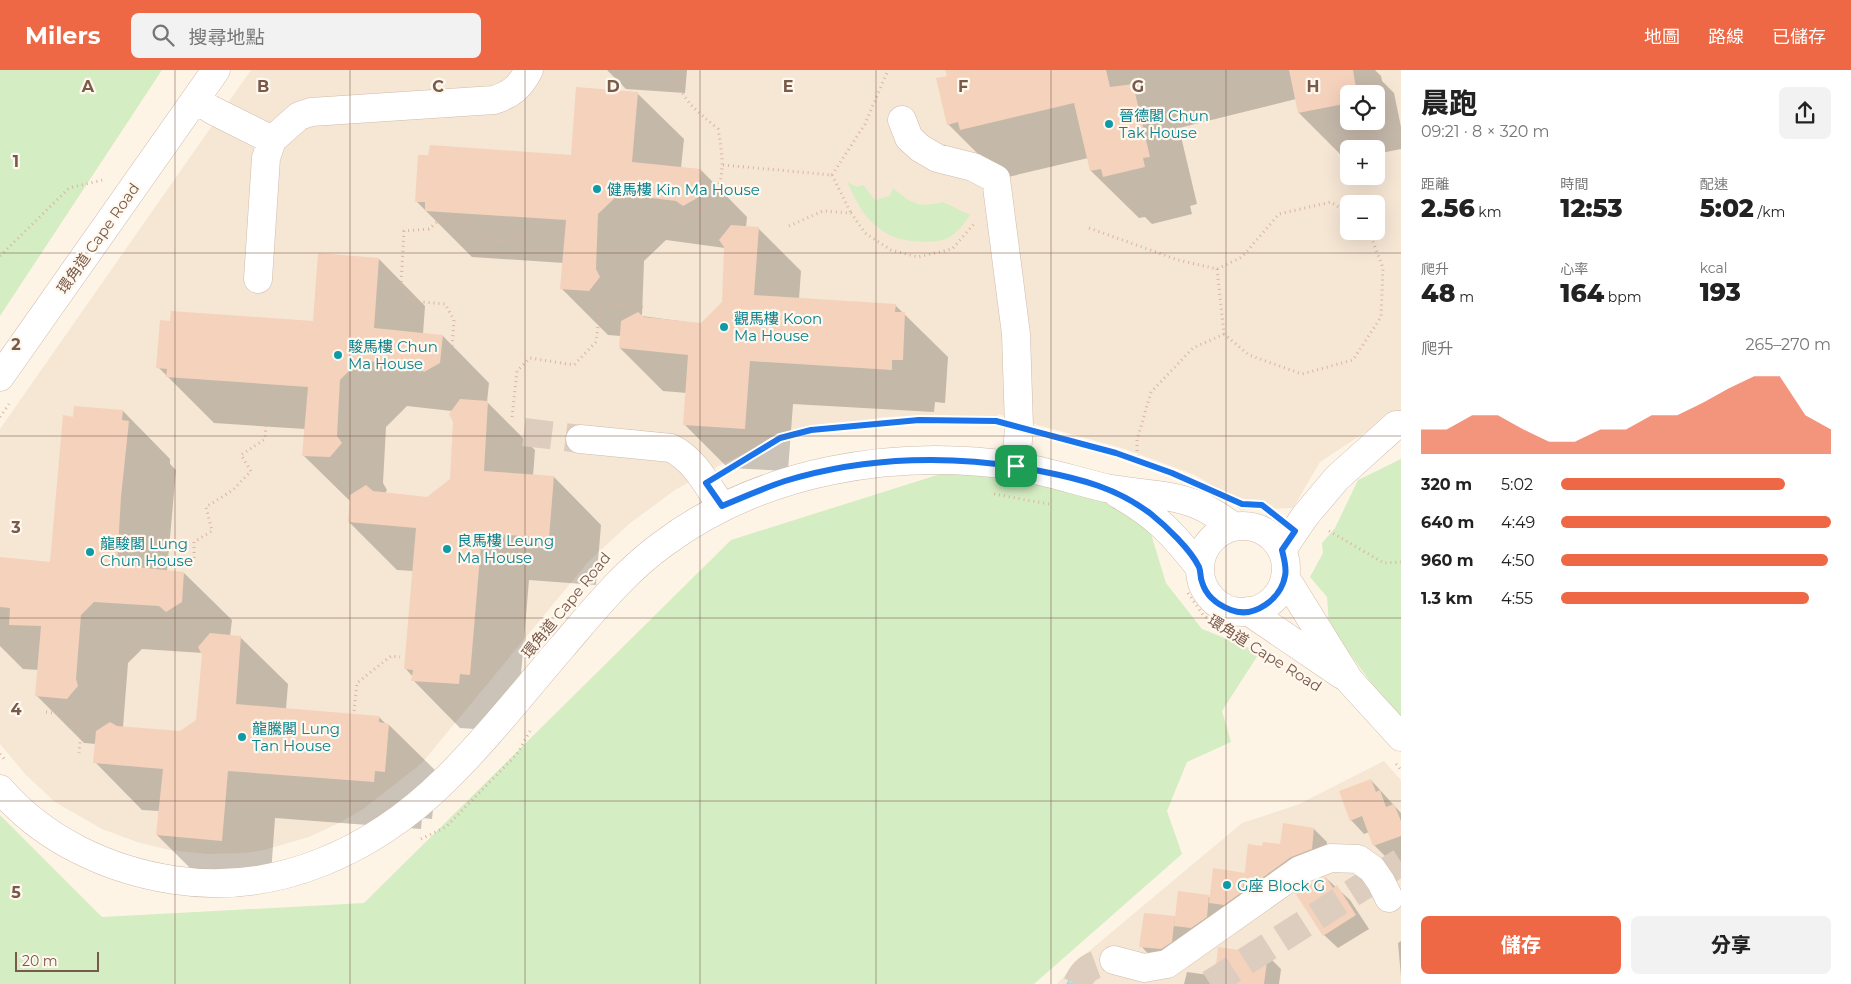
<!DOCTYPE html>
<html lang="zh-TW">
<meta charset="utf-8">
<style>
:root{--surface:#fff;--page:#f2f2f2;--text:#222;--muted:#767676;--accent:#ee6845}
body{margin:0;font-family:Montserrat,"Noto Sans TC",sans-serif;background:var(--page);color:var(--text);height:100vh;display:flex;flex-direction:column;font-size:19px;white-space:nowrap}
*{box-sizing:border-box;margin:0}
p{font-size:16px;color:var(--muted)}
.icon{flex:none;width:28px;height:28px;fill:none;stroke:currentColor;stroke-width:2;stroke-linecap:round;stroke-linejoin:round}
.map{position:relative;flex:1;overflow:hidden}
.panel{display:flex;flex-direction:column;background:var(--surface);width:450px}
.panel>*{flex:none}
.fabs{position:absolute;left:1340px;top:15px;display:grid;gap:10px}
.fabs a{display:grid;place-items:center;width:45px;height:45px;border-radius:8px;background:var(--surface);box-shadow:0 5px 20px #0002;font-size:25px}
.scale{position:absolute;left:15px;bottom:12px;width:84px;box-sizing:border-box;padding-left:5px;border:2px solid #795949;border-top:0;font-size:14px;line-height:18px;white-space:nowrap;color:#795949;-webkit-text-stroke:4px #fff8ee;paint-order:stroke}
.pin{position:absolute;display:grid;place-items:center;width:42px;height:42px;color:#fff;margin:-21px;border-radius:10px;box-shadow:0 2px 8px #0006}
.round{display:grid;place-items:center;flex:none;width:52px;height:52px;border-radius:8px;background:var(--page)}
.head{display:flex;align-items:center;justify-content:space-between;height:85px;padding:0 20px}
h1{font-size:28px;font-weight:800;line-height:38px}
.metrics{display:grid;grid-template-columns:repeat(3,1fr);gap:8px;height:85px;padding:5px 20px}
.metrics div{display:grid;align-content:center}
.metrics b{font-size:25px;font-weight:800}
.metrics small{font-size:14px;font-weight:400}
.metrics p{font-size:14px}
.chart{height:140px;padding:10px 20px}
.chart p{display:flex;justify-content:space-between}
.chart svg{width:100%;height:90px;margin-top:5px;fill:var(--accent);opacity:.7}
.button{display:flex;gap:10px;margin-top:auto;padding:10px 20px}
.button a{flex:1;height:58px;border-radius:8px;background:var(--accent);color:#fff;font-size:20px;font-weight:800;line-height:58px;text-align:center}
.button a+a{background:var(--page);color:var(--text)}
ul{padding:0 20px;list-style:none;font-size:16px}
li{display:grid;grid-template-columns:80px 60px 1fr;align-items:center;height:38px}
li i{height:12px;border-radius:6px;background:var(--accent)}
header{display:flex;align-items:center;gap:30px;box-sizing:border-box;height:70px;padding:0 25px;background:var(--accent);color:#fff}
header strong{font-size:24px}
nav{display:flex;gap:28px;margin-inline-start:auto;font-size:18px}
.search{width:350px;height:45px;background:var(--page);display:flex;align-items:center;gap:12px;box-sizing:border-box;padding:0 18px;border-radius:8px;color:var(--muted);font-size:19px}
main{display:flex;flex:1;min-height:0}
.map>svg:first-child{display:block}
.residential{fill:#f6e6d4;fill-rule:evenodd}
.green{fill:#d5edc3}
.water{fill:#b9e3e9;stroke:#9fd3db}
.shadow{fill:#0003;fill-rule:evenodd}
.building{fill:#f5d2bc}
.lines{fill:none;stroke-linecap:round;stroke-linejoin:round}
.minor-tunnel{stroke:#ddcdbf;stroke-width:28;stroke-dasharray:28 14;stroke-linecap:butt}
.minor-casing{stroke:#d0bbab;stroke-width:29}
.path{stroke:#dab59f;stroke-width:3;stroke-dasharray:1 4;stroke-linecap:butt}
.minor{stroke:#fff;stroke-width:28}
.route-casing{stroke:#fff;stroke-width:10}
.route{stroke:#1a73e8;stroke-width:6}
.grid{fill:none;stroke:#795949;stroke-width:1;stroke-opacity:0.55}
.culture-dot{fill:#0f9aa8;stroke:#fff8ee;stroke-width:2}
.labels{text-anchor:middle;dominant-baseline:central;stroke-width:4.5;stroke-linejoin:round;paint-order:stroke}
.culture-label{font-size:15px;fill:#0d838f;stroke:#fff8ee;text-anchor:start}
.street-label{font-size:15px;fill:#795949;stroke:#fff8ee}
.grid-label{font-size:16px;text-anchor:middle;font-weight:bold;fill:#795949;stroke:#fff8ee;stroke-width:4.5;stroke-linejoin:round;paint-order:stroke}
</style>
<header>
<strong>Milers</strong>
<div class="search"><svg class="icon" aria-label="search" viewBox="0 0 24 24"><circle cx="10" cy="10" r="6"/><path d="M15 15l6 6"/></svg>搜尋地點</div>
<nav><a>地圖</a><a>路線</a><a>已儲存</a></nav>
</header>
<main>
<div class="map">
<svg width="1401" height="914" viewBox="0 0 1401 914">
<rect width="100%" height="100%" fill="#fef4e6"/>
<path class="residential" d="M 251,0 L 1401,0 L 1401,341 L 1393,344 L 1320,392 L 1293,438 L 1240,440 L 1228,425 L 1195,405 L 1122,378 L 998,344 L 997,350 L 942,345 L 885,347 L 830,356 L 776,371 L 724,393 L 675,420 L 629,454 L 588,492 L 422,693 L 363,739 L 341,752 L 309,767 L 264,780 L 245,783 L 207,784 L 170,780 L 140,773 L 102,759 L 55,732 L 26,705 L 0,674 L 0,359 ZM 1349,24 L 1376,24 L 1376,51 L 1349,51 ZM 1349,79 L 1376,79 L 1376,106 L 1349,106 ZM 1349,134 L 1376,134 L 1376,161 L 1349,161 Z
M 1384,691 L 1401,710 L 1401,914 L 1057,914 L 1082,887 L 1242,753 L 1297,735 Z"/>
<path class="green" d="M 0,0 L 162,0 L 0,246 Z
M 847,112 L 857,117 L 863,115 L 875,130 L 890,126 L 893,118 C 912,134 918,138 943,132 L 970,145 C 964,154 958,162 948,168 C 936,174 907,172 894,167 C 884,163 873,154 866,146 C 858,136 853,123 847,112 Z
M 1401,389 L 1401,653 L 1329,556 L 1327,527 L 1310,507 L 1323,483 L 1322,473 L 1335,458 L 1358,410 Z
M 953,400 L 1122,429 L 1151,464 L 1166,513 L 1202,559 L 1260,582 L 1222,641 L 1231,672 L 1187,692 L 1167,741 L 1182,784 L 1034,914 L 0,914 L 0,745 L 102,847 L 364,833 L 731,470 Z"/>
<path class="water" d="M 1074,899 L 1091,914 L 1067,914 Z"/>
<path class="shadow" d="M 607,0 L 687,0 L 685,23 L 626,19 Z
M 947,0 L 1375,0 L 1381,6 L 1382,11 L 1394,23 L 1401,57 L 1401,79 L 1376,84 L 1376,79 L 1349,79 L 1349,90 L 1346,90 L 1299,43 L 1296,29 L 1179,58 L 1197,134 L 1190,136 L 1192,144 L 1152,154 L 1145,147 L 1139,148 L 1091,101 L 1088,88 L 1008,107 L 996,102 L 948,54 L 948,7 ZM 1349,24 L 1376,24 L 1376,51 L 1349,51 Z
M 637,23 L 684,69 L 681,98 L 701,100 L 747,147 L 746,157 L 758,158 L 801,201 L 799,229 L 895,235 L 948,287 L 945,333 L 935,332 L 934,342 L 793,334 L 788,401 L 728,398 L 685,355 L 687,323 L 663,321 L 620,278 L 621,266 L 608,265 L 562,219 L 564,193 L 472,187 L 416,131 L 572,87 ZM 666,170 L 725,178 L 723,233 L 702,254 L 642,246 L 644,191 Z
M 379,189 L 425,236 L 423,264 L 443,266 L 489,313 L 487,332 L 535,380 L 533,406 L 554,407 L 601,455 L 596,515 L 529,510 L 517,652 L 507,651 L 506,661 L 460,658 L 413,610 L 413,607 L 406,599 L 413,501 L 397,500 L 349,452 L 351,432 L 303,385 L 305,359 L 214,353 L 158,297 L 314,252 ZM 407,336 L 452,341 L 454,351 L 452,410 L 428,428 L 385,423 L 387,420 L 383,413 L 386,357 Z
M 123,341 L 170,389 L 170,394 L 176,400 L 167,501 L 184,503 L 232,550 L 230,566 L 240,567 L 288,614 L 286,639 L 379,647 L 386,654 L 389,655 L 437,702 L 432,749 L 422,748 L 421,759 L 275,748 L 270,818 L 204,812 L 157,765 L 159,741 L 142,740 L 95,692 L 96,674 L 84,673 L 36,625 L 39,600 L 23,599 L 0,576 L 0,489 L 51,493 L 74,348 ZM 142,579 L 203,583 L 197,651 L 181,663 L 123,657 L 128,593 Z
M 1371,710 L 1401,743 L 1401,805 L 1397,801 L 1392,787 L 1388,789 L 1374,775 L 1369,762 L 1364,764 L 1351,750 Z
M 1314,759 L 1327,772 L 1325,792 L 1154,890 L 1141,876 L 1174,847 L 1176,849 L 1179,823 L 1209,827 L 1211,829 L 1244,804 L 1264,778 L 1282,776 Z
M 1326,808 L 1350,830 L 1369,859 L 1338,878 L 1324,865 Z
M 1401,871 L 1401,907 L 1398,873 Z
M 1267,885 L 1281,899 L 1279,914 L 1184,914 L 1187,902 L 1216,906 Z"/>
<path class="building" d="M 945,0 L 1106,0 L 1110,17 L 1133,14 L 1150,87 L 1143,88 L 1145,97 L 1103,107 L 1101,99 L 1090,101 L 1074,33 L 960,60 L 958,52 L 947,55 L 936,8 L 947,6 Z
M 1289,0 L 1353,0 L 1357,24 L 1349,24 L 1349,33 L 1298,43 Z
M 576,17 L 638,22 L 632,92 L 701,99 L 699,127 L 683,136 L 676,131 L 619,124 L 598,144 L 596,199 L 600,207 L 589,221 L 560,219 L 566,150 L 425,141 L 425,132 L 415,132 L 418,85 L 428,85 L 430,75 L 571,85 Z
M 731,155 L 759,157 L 754,225 L 896,234 L 895,242 L 905,242 L 903,290 L 892,290 L 892,300 L 750,291 L 745,359 L 683,355 L 688,285 L 619,278 L 621,251 L 638,242 L 644,247 L 701,253 L 722,232 L 724,177 L 719,170 Z
M 318,183 L 379,188 L 374,258 L 443,265 L 440,293 L 424,302 L 417,297 L 360,290 L 340,310 L 337,366 L 342,373 L 330,387 L 302,386 L 308,317 L 166,307 L 167,299 L 156,298 L 160,250 L 170,251 L 171,241 L 313,251 Z
M 460,329 L 488,331 L 484,401 L 554,406 L 549,468 L 482,463 L 470,605 L 460,604 L 459,614 L 411,611 L 413,600 L 404,599 L 416,458 L 348,452 L 350,425 L 366,415 L 373,421 L 427,427 L 450,409 L 453,352 L 449,344 Z
M 74,336 L 123,340 L 122,350 L 129,351 L 121,427 L 117,495 L 184,502 L 182,532 L 166,542 L 159,536 L 94,532 L 81,545 L 76,609 L 78,616 L 67,629 L 35,626 L 41,556 L 9,555 L 10,538 L 0,537 L 0,487 L 50,492 L 63,345 L 73,347 Z
M 210,563 L 241,566 L 236,634 L 379,646 L 379,652 L 389,654 L 385,702 L 375,701 L 374,712 L 228,701 L 222,771 L 156,765 L 163,699 L 93,693 L 96,661 L 110,652 L 117,656 L 180,661 L 196,650 L 202,585 L 198,577 Z
M 1371,709 L 1376,722 L 1380,720 L 1386,737 L 1394,734 L 1401,751 L 1401,766 L 1373,776 L 1362,746 L 1350,751 L 1339,721 Z
M 1283,753 L 1314,758 L 1312,779 L 1291,787 L 1258,811 L 1244,809 L 1248,774 L 1262,776 L 1263,772 L 1280,774 Z
M 1213,798 L 1245,803 L 1242,822 L 1224,835 L 1209,833 Z
M 1326,807 L 1333,818 L 1337,815 L 1356,845 L 1323,866 L 1295,823 L 1307,814 Z
M 1178,821 L 1209,825 L 1207,847 L 1191,858 L 1174,856 Z
M 1144,843 L 1175,846 L 1172,872 L 1161,879 L 1139,877 Z
M 1218,877 L 1268,884 L 1264,914 L 1214,914 Z"/>
<g class="lines">
<path class="minor-tunnel" d="M 524,362 L 580,369
M 1077,914 C 1085,895 1096,894 1114,890
M 1210,914 L 1401,792"/>
<g class="minor-casing">
<path id="minor" d="M 196,29 L 212,40 L 272,70 L 266,88 L 258,209
M 902,50 L 909,68 L 920,78 L 937,88 L 973,97 L 996,109 L 1016,264 L 1019,357 L 1016,396
M 272,70 L 299,46 L 311,42 L 494,30 C 512,24 520,17 529,0
M 0,307 L 216,0
M 580,369 L 671,378 C 695,390 707,415 722,437
M 1118,424 C 1156,445 1174,465 1200,498
M1200 499a43 43 0 1 1 86 0a43 43 0 1 1-86 0Z
M 1282,480 L 1305,446 L 1337,408 L 1396,355 L 1401,355
M 1285,507 L 1349,610 L 1401,667
M 1248,541 L 1342,605
M 0,719 C 44,770 108,800 174,810 C 276,826 373,781 445,710 C 487,669 524,621 563,576 C 594,540 624,502 663,474 C 762,400 895,378 1016,396 C 1047,401 1076,411 1106,418 C 1136,424 1169,423 1198,435 C 1210,440 1223,449 1234,457
M 1114,890 L 1144,898 L 1167,894 L 1300,800 L 1331,788 L 1358,789 L 1372,799 L 1381,812 L 1389,828"/>
</g>
<path class="path" d="M 674,0 C 680,30 696,40 718,59 C 726,102 726,127 684,151
M 723,95 L 832,105
M 832,105 L 865,54 L 888,0
M 832,105 L 851,143
M 789,156 L 823,141 L 851,143 L 865,163 L 891,180 L 918,187 L 952,179 L 974,154
M 1089,158 L 1178,190 L 1217,199 L 1242,187 L 1279,144 L 1331,132 L 1349,144
M 0,186 L 69,118 L 103,110
M 1217,199 L 1224,264 L 1249,285 L 1302,304 L 1353,290 L 1381,247 L 1383,198 L 1369,161
M 452,276 L 454,250 L 445,234 L 412,231 L 401,214 L 404,161 L 429,159 L 440,149 L 466,149 C 493,175 500,178 532,159
M 0,347 L 9,334
M 512,347 L 517,301 L 530,288 L 574,295 L 596,272 L 601,234 L 646,237
M 1046,364 L 1116,383 L 1145,394
M 1137,391 L 1137,370 L 1151,322 L 1193,278 L 1224,264
M 730,398 L 780,368 L 811,360 L 919,350 L 991,351
M 994,424 L 1049,434
M 1251,434 L 1262,435 L 1274,445
M 1329,461 L 1384,493 L 1401,492
M 194,488 L 194,472 L 212,461 L 206,437 L 233,420 L 251,401 L 241,385 L 265,369 L 267,337
M 1188,523 L 1203,545 L 1226,560
M 354,641 L 357,613 L 391,586 L 400,587
M 46,642 L 70,645 L 81,661 L 79,683
M 0,684 L 6,691
M 1396,694 L 1401,700
M 421,769 L 446,757 L 517,684 L 530,661"/>
<use href="#minor" class="minor"/>
</g>
<g class="lines">
<g class="route-casing">
<path id="route" d="M 919,350 L 996,351 L 1116,383 L 1172,403 L 1242,434 L 1262,435 L 1295,461 L 1282,480 C 1284,489 1287,498 1285,506 C 1281,529 1254,549 1231,540 C 1218,535 1206,526 1202,512 C 1200,507 1201,502 1199,497 C 1191,480 1166,456 1151,444 C 1117,418 1081,409 1040,401 C 957,384 867,386 785,411 C 764,418 743,427 722,436 L 706,413 L 780,368 L 811,360 Z"/>
</g>
<use href="#route" class="route"/>
</g>
<path class="grid" d="M 175,0 L 175,914M 350,0 L 350,914M 525,0 L 525,914M 700,0 L 700,914M 876,0 L 876,914M 1051,0 L 1051,914M 1226,0 L 1226,914M 0,183 L 1401,183M 0,366 L 1401,366M 0,548 L 1401,548M 0,731 L 1401,731"/>
<g class="culture-dot">
<circle cx="1109" cy="54" r="5"/>
<circle cx="597" cy="119" r="5"/>
<circle cx="724" cy="257" r="5"/>
<circle cx="338" cy="285" r="5"/>
<circle cx="447" cy="479" r="5"/>
<circle cx="90" cy="482" r="5"/>
<circle cx="242" cy="667" r="5"/>
<circle cx="1227" cy="815" r="5"/>
</g>
<g class="labels">
<g class="culture-label">
<text x="1119" y="45">晉德閣 Chun<tspan x="1119" dy="17">Tak House</tspan></text>
<text x="607" y="119">健馬樓 Kin Ma House</text>
<text x="734" y="248">觀馬樓 Koon<tspan x="734" dy="17">Ma House</tspan></text>
<text x="348" y="276">駿馬樓 Chun<tspan x="348" dy="17">Ma House</tspan></text>
<text x="457" y="470">良馬樓 Leung<tspan x="457" dy="17">Ma House</tspan></text>
<text x="100" y="473">龍駿閣 Lung<tspan x="100" dy="17">Chun House</tspan></text>
<text x="252" y="658">龍騰閣 Lung<tspan x="252" dy="17">Tan House</tspan></text>
<text x="1237" y="815">G座 Block G</text>
</g>
<g class="street-label">
<text transform="translate(98 168) rotate(-55)">環角道 Cape Road</text>
<text transform="translate(566 535) rotate(-51)">環角道 Cape Road</text>
<text transform="translate(1265 583) rotate(32)">環角道 Cape Road</text>
</g>
</g>
<g class="grid-label">
<text x="88" y="22">A</text>
<text x="263" y="22">B</text>
<text x="438" y="22">C</text>
<text x="613" y="22">D</text>
<text x="788" y="22">E</text>
<text x="963" y="22">F</text>
<text x="1138" y="22">G</text>
<text x="1313" y="22">H</text>
<text x="16" y="97">1</text>
<text x="16" y="280">2</text>
<text x="16" y="463">3</text>
<text x="16" y="645">4</text>
<text x="16" y="828">5</text>
</g>
</svg>
<div class="fabs">
<a><svg class="icon" aria-label="locate" viewBox="0 0 24 24"><circle cx="12" cy="12" r="6"/><path d="M12 2v4M12 18v4M2 12h4M18 12h4"/></svg></a>
<a>+</a>
<a>−</a>
</div>
<div class="scale">20 m</div>
<div class="pin" style="left:1016px;top:396px;background:#1e9e55"><svg class="icon" aria-label="arrive" viewBox="0 0 24 24"><path d="M6 21V4h12l-3 4 3 4H6"/></svg></div>
</div>
<section class="panel">
<div class="head"><div><h1>晨跑</h1><p>09:21 · 8 × 320 m</p></div><a class="round"><svg class="icon" aria-label="share" viewBox="0 0 24 24"><path d="M12 15V3M7 8l5-5 5 5M5 13v7h14v-7"/></svg></a></div>
<div class="metrics">
<div><p>距離</p><b>2.56<small> km</small></b></div>
<div><p>時間</p><b>12:53</b></div>
<div><p>配速</p><b>5:02<small> /km</small></b></div>
</div>
<div class="metrics">
<div><p>爬升</p><b>48<small> m</small></b></div>
<div><p>心率</p><b>164<small> bpm</small></b></div>
<div><p>kcal</p><b>193</b></div>
</div>
<div class="chart"><p><span>爬升</span>265–270 m</p>
<svg viewBox="0 0 160 44" preserveAspectRatio="none"><path d="M0 44V32L10 32L20 25L30 25L40 32L50 38L60 38L70 32L80 32L90 25L100 25L110 19L120 12L130 6L140 6L150 25L160 32V44z"/></svg>
</div>
<ul>
<li><b>320 m</b>5:02<i style="width:83%"></i></li>
<li><b>640 m</b>4:49<i style="width:100%"></i></li>
<li><b>960 m</b>4:50<i style="width:99%"></i></li>
<li><b>1.3 km</b>4:55<i style="width:92%"></i></li>
</ul>
<div class="button"><a>儲存</a><a>分享</a></div>
</section>
</main>
